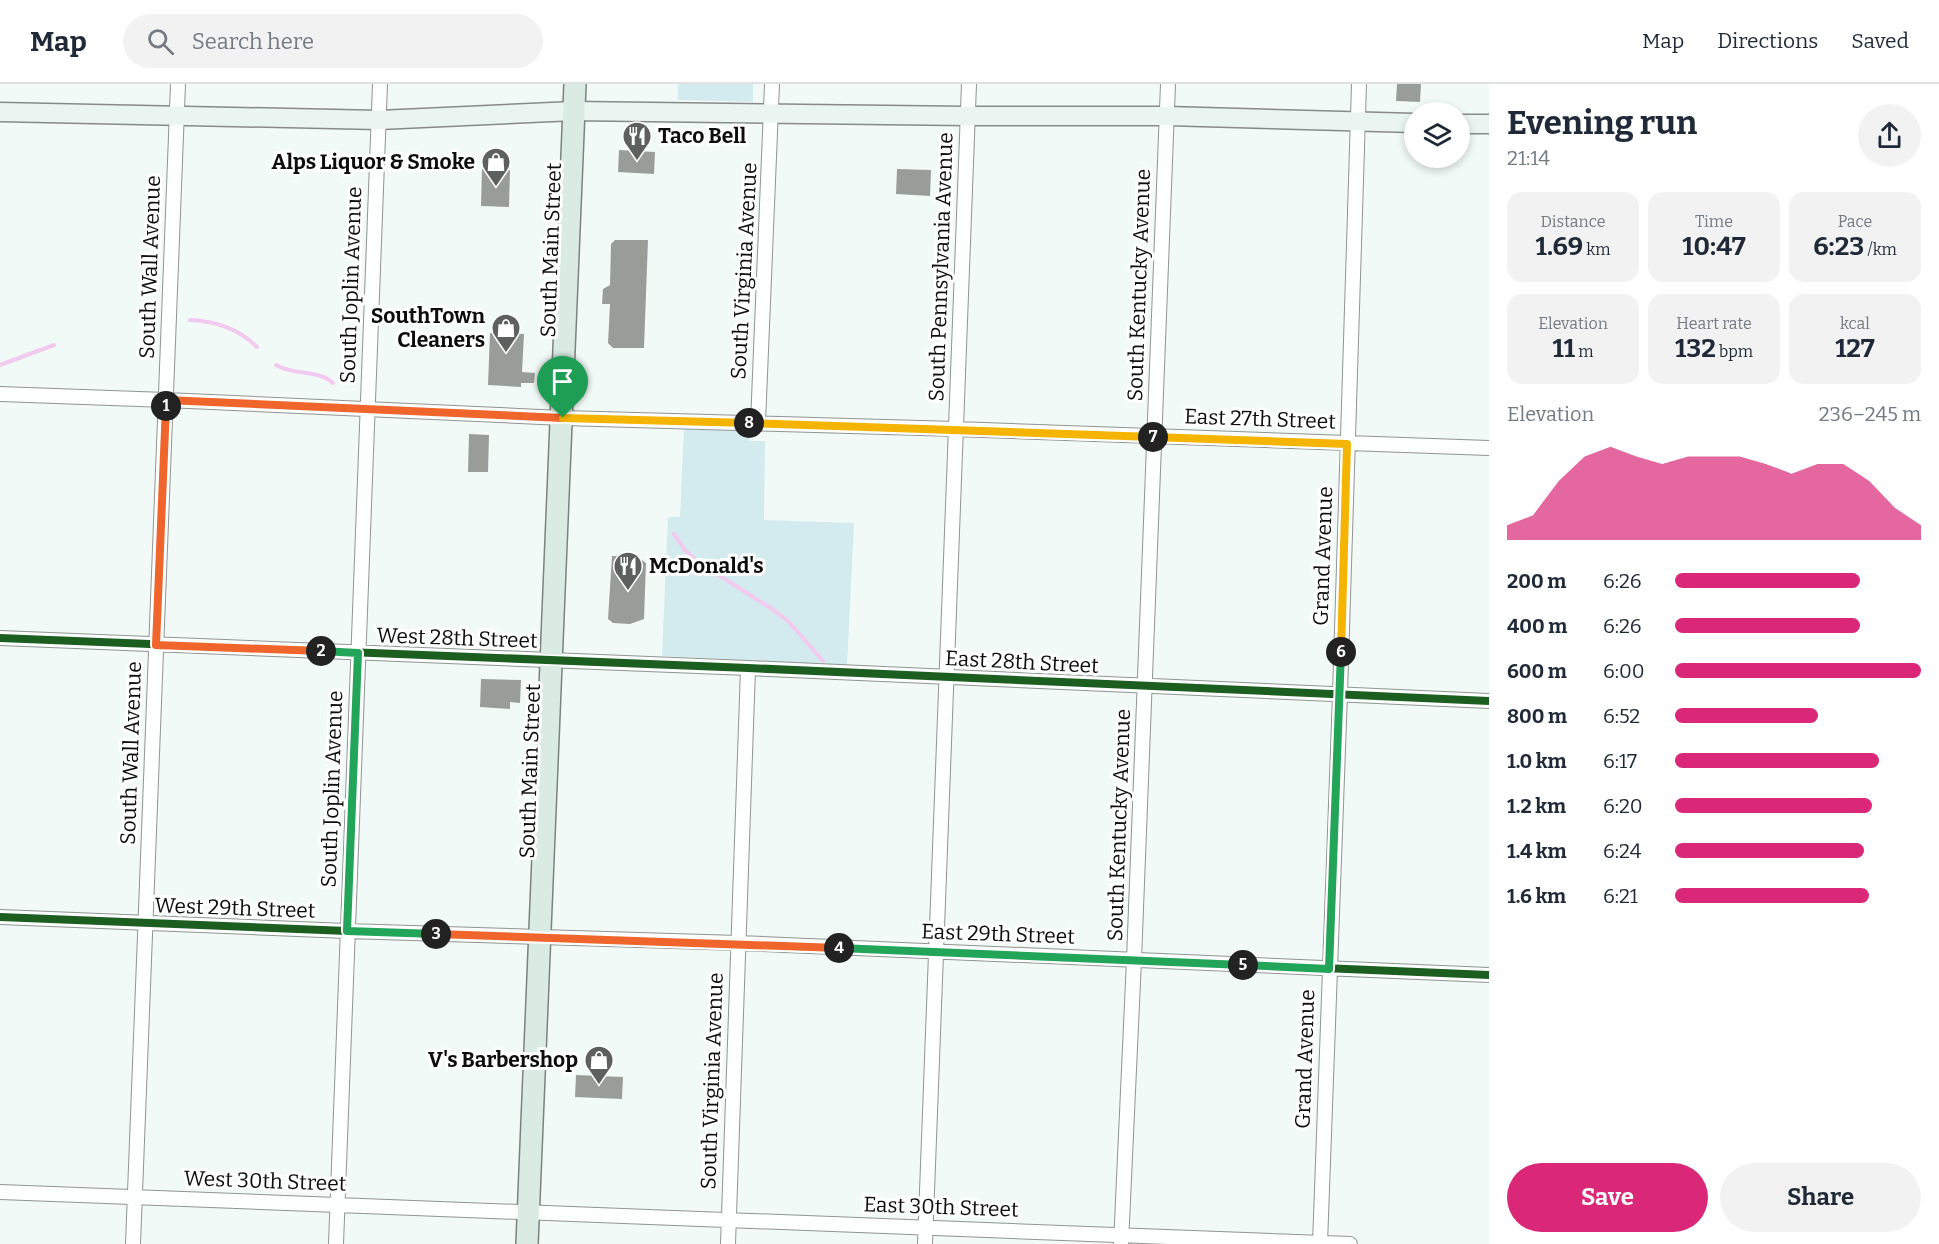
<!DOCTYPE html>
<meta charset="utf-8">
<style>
:root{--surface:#fff;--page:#f2f2f3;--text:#1f2937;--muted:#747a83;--line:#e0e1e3;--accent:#db2777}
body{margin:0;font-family:Bitter,serif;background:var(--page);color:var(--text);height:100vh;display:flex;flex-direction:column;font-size:22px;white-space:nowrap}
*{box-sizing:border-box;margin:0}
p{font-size:20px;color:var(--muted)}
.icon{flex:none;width:33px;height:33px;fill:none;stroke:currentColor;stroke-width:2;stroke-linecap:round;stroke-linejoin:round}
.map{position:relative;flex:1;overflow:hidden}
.panel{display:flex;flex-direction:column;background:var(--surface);width:450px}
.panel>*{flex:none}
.fabs{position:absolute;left:1404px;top:18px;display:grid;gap:12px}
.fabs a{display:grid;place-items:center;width:66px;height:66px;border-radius:50%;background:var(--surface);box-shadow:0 3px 9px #0003;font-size:30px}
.pin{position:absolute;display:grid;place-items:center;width:51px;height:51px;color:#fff;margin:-62px -26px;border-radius:50% 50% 50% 0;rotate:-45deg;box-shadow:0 0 6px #0007}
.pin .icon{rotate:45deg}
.km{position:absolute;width:30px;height:30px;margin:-15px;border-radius:50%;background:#222;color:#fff;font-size:16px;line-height:30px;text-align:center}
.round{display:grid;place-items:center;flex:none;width:63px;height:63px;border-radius:32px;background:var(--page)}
.summary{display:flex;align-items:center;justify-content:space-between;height:102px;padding:0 18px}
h1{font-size:33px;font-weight:700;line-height:45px}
.figures{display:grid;grid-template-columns:repeat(3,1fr);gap:9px;height:102px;padding:6px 18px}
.figures div{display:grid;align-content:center;border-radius:15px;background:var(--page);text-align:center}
.figures b{font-size:26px;font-weight:700}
.figures small{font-size:16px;font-weight:400}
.figures p{font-size:16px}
.chart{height:168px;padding:12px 18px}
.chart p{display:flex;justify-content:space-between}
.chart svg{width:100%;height:108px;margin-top:6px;fill:var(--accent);opacity:.7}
.button{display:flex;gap:12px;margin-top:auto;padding:12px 18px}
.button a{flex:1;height:69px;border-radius:36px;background:var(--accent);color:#fff;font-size:24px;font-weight:700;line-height:69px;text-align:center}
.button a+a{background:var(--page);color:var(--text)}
ul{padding:0 18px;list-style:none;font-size:20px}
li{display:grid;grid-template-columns:96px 72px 1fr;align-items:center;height:45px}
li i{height:15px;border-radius:8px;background:var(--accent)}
header{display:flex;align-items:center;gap:36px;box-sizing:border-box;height:84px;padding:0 30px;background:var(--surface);border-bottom:2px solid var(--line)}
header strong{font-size:28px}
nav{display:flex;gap:33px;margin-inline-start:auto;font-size:21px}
.search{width:420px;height:54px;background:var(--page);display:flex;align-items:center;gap:15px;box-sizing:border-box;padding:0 21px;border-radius:33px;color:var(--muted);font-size:22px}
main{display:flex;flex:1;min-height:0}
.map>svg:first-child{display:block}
.green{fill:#d3eaee}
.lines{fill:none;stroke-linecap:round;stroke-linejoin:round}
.stream{stroke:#f2caf0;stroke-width:4}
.building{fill:#989d9a}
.street-casing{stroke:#909492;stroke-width:16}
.secondary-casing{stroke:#878a89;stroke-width:21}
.primary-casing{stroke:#7d8180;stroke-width:24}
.street{stroke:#fdfefe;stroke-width:14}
.secondary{stroke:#eaf4f0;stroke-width:18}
.primary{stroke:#daebe3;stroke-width:21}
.cycleway-casing{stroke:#fff;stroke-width:11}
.cycleway{stroke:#1b5e20;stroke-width:8}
.split-1-casing{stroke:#fff;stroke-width:12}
.split-2-casing{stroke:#fff;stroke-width:12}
.split-3-casing{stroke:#fff;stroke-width:12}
.split-4-casing{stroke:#fff;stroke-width:12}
.split-5-casing{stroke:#fff;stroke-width:12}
.split-6-casing{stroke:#fff;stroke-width:12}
.split-7-casing{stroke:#fff;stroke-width:12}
.split-8-casing{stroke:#fff;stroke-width:12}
.split-9-casing{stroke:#fff;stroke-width:12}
.split-1{stroke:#f0652b;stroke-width:8}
.split-2{stroke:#f0652b;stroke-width:8}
.split-3{stroke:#22a559;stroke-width:8}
.split-4{stroke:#f0652b;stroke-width:8}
.split-5{stroke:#22a559;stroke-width:8}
.split-6{stroke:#22a559;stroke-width:8}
.split-7{stroke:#f5b400;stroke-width:8}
.split-8{stroke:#f5b400;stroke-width:8}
.split-9{stroke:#f5b400;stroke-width:8}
.labels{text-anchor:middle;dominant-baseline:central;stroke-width:6;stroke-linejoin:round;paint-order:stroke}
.poi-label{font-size:21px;font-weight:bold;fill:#0d0d0d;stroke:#fff;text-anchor:end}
.street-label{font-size:21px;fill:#0d0d0d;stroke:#fff}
</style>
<header>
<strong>Map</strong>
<div class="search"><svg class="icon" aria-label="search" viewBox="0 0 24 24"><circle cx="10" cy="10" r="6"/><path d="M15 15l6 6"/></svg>Search here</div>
<nav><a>Map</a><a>Directions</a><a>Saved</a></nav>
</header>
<main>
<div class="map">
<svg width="1489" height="1160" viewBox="0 0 1489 1160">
<rect width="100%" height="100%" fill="#f2faf7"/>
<path class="green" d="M 678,0 L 753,0 L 753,18 L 678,16 Z
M 684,344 L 741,347 L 747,350 L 750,357 L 765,357 L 764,436 L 854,439 L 847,581 L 662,572 L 668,433 L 680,433 Z"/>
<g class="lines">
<path class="stream" d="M 190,236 C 216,237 238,244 257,263
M 0,281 L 54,261
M 276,281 C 294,292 318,285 333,299
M 674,450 L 685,466 L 698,478 L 772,525 L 788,537 L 823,577"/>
</g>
<path class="building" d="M 1397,0 L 1421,0 L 1420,18 L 1396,17 Z
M 619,66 L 655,68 L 654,90 L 618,88 Z
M 482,85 L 510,86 L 509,123 L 481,122 Z
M 897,85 L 931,86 L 930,112 L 896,110 Z
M 615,156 L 648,156 L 644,264 L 613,264 L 608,259 L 610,220 L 602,220 L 603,205 L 610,201 L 611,160 Z
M 490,249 L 524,250 L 522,288 L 535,289 L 534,299 L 521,299 L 521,303 L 488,301 Z
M 469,350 L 489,351 L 488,388 L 468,388 Z
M 612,472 L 638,473 L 646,479 L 644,535 L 630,540 L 613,539 L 608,535 Z
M 481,595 L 521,596 L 520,619 L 510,618 L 510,625 L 480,623 Z
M 576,991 L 623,993 L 622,1015 L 575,1013 Z"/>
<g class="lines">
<g class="street-casing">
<path id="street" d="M 0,310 L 166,316 L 563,334 L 956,345 L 1489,364
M 758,339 L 772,0
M 0,554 L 748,584 L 1489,617
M 0,833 L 347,847 L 738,859 L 1489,891
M 0,1108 L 1350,1160
M 133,1160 L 178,0
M 336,1160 L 380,0
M 728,1160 L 748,584
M 925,1160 L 969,0
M 1121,1160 L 1134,876 L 1168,0
M 1320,1160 L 1340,610 L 1359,0"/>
</g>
<g class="secondary-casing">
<path id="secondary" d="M 0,28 L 379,36 L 574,27 L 968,32 L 1167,32 L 1414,39
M 1460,40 L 1489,40"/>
</g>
<g class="primary-casing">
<path id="primary" d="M 527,1160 L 575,0"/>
</g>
<use href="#street" class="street"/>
<use href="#secondary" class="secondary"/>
<use href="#primary" class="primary"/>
<g class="cycleway-casing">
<path id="cycleway" d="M 0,554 L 748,584 L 1489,617
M 0,833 L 347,847 L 738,859 L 1489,891"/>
</g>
<use href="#cycleway" class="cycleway"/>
</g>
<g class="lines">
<g class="split-1-casing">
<path id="split-1" d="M 166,322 L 166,316 L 563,334"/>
</g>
<g class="split-2-casing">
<path id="split-2" d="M 166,322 L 156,561 L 321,567"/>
</g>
<g class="split-3-casing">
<path id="split-3" d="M 321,567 L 358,569 L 347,847 L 436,850"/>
</g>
<g class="split-4-casing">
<path id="split-4" d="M 436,850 L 839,864"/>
</g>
<g class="split-5-casing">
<path id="split-5" d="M 839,864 L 1243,881"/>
</g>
<g class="split-6-casing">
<path id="split-6" d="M 1243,881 L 1329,885 L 1341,568"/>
</g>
<g class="split-7-casing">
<path id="split-7" d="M 1153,353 L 1347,360 L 1341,568"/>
</g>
<g class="split-8-casing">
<path id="split-8" d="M 749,339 L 1153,353"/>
</g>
<g class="split-9-casing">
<path id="split-9" d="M 563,334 L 749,339"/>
</g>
<use href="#split-1" class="split-1"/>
<use href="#split-2" class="split-2"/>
<use href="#split-3" class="split-3"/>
<use href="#split-4" class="split-4"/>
<use href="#split-5" class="split-5"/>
<use href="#split-6" class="split-6"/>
<use href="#split-7" class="split-7"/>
<use href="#split-8" class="split-8"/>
<use href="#split-9" class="split-9"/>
</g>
<defs>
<g id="restaurant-pin" transform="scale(1.5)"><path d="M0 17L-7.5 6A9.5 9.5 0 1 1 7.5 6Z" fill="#5d605f" stroke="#fff"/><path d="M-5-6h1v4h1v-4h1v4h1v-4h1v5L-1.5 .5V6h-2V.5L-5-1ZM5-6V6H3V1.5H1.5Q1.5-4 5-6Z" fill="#fff"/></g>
<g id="shop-pin" transform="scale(1.5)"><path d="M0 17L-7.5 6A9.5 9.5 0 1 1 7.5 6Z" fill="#5d605f" stroke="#fff"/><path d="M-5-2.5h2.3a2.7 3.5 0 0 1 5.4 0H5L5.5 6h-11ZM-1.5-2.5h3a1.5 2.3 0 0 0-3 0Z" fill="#fff"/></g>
</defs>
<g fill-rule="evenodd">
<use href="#restaurant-pin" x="637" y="52"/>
<use href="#shop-pin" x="496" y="78"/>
<use href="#shop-pin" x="506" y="244"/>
<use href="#restaurant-pin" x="628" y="482"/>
<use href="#shop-pin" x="599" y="976"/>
</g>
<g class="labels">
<g class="poi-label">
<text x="658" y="52" text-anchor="start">Taco Bell</text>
<text x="475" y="78">Alps Liquor &amp; Smoke</text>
<text x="485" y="232">SouthTown<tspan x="485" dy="24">Cleaners</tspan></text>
<text x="649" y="482" text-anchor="start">McDonald's</text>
<text x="578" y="976">V's Barbershop</text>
</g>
<g class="street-label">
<text transform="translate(551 166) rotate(-88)">South Main Street</text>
<text transform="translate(150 183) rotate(-88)">South Wall Avenue</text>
<text transform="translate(941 183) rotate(-88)">South Pennsylvania Avenue</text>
<text transform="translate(744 187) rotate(-87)">South Virginia Avenue</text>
<text transform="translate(351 201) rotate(-88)">South Joplin Avenue</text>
<text transform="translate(1139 201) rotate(-88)">South Kentucky Avenue</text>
<text transform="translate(1260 335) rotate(2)">East 27th Street</text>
<text transform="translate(1323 472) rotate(-88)">Grand Avenue</text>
<text transform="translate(457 554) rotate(2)">West 28th Street</text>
<text transform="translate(1022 578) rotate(3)">East 28th Street</text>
<text transform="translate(131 669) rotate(-88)">South Wall Avenue</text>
<text transform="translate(530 687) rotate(-88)">South Main Street</text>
<text transform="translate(332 705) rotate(-88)">South Joplin Avenue</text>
<text transform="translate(1119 741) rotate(-88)">South Kentucky Avenue</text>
<text transform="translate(235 824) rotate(2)">West 29th Street</text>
<text transform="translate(998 850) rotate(2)">East 29th Street</text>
<text transform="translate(1305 975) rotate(-88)">Grand Avenue</text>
<text transform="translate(712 997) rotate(-88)">South Virginia Avenue</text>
<text transform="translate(265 1097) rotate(2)">West 30th Street</text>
<text transform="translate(941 1123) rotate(2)">East 30th Street</text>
</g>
</g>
</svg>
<div class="fabs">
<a><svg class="icon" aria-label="layers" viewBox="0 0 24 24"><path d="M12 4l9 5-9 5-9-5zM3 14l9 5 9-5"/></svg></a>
</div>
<div class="pin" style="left:563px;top:334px;background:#1e9e55"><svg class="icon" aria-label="arrive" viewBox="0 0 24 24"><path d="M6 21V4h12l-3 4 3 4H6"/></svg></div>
<b class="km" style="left:166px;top:322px">1</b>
<b class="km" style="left:321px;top:567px">2</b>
<b class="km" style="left:436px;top:850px">3</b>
<b class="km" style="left:839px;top:864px">4</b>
<b class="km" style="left:1243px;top:881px">5</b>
<b class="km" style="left:1341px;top:568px">6</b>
<b class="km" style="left:1153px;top:353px">7</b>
<b class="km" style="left:749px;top:339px">8</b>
</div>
<section class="panel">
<div class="summary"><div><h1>Evening run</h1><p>21:14</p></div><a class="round"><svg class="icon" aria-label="share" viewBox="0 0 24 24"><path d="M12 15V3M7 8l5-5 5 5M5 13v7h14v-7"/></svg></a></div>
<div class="figures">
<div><p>Distance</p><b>1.69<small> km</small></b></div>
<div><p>Time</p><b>10:47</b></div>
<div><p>Pace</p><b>6:23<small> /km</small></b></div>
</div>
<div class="figures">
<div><p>Elevation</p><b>11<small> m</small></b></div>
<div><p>Heart rate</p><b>132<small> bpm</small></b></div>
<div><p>kcal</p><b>127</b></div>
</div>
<div class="chart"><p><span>Elevation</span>236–245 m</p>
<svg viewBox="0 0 160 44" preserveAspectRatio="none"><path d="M0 44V38L10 34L20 20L30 10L40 6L50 10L60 13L70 10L80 10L90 10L100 13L110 17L120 13L130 13L140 20L150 31L160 38V44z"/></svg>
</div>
<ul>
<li><b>200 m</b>6:26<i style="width:75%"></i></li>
<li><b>400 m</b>6:26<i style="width:75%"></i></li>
<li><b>600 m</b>6:00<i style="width:100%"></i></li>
<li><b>800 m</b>6:52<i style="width:58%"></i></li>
<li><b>1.0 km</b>6:17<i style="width:83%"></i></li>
<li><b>1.2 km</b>6:20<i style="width:80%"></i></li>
<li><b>1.4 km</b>6:24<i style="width:77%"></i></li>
<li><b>1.6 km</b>6:21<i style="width:79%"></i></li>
</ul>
<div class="button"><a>Save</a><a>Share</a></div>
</section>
</main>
